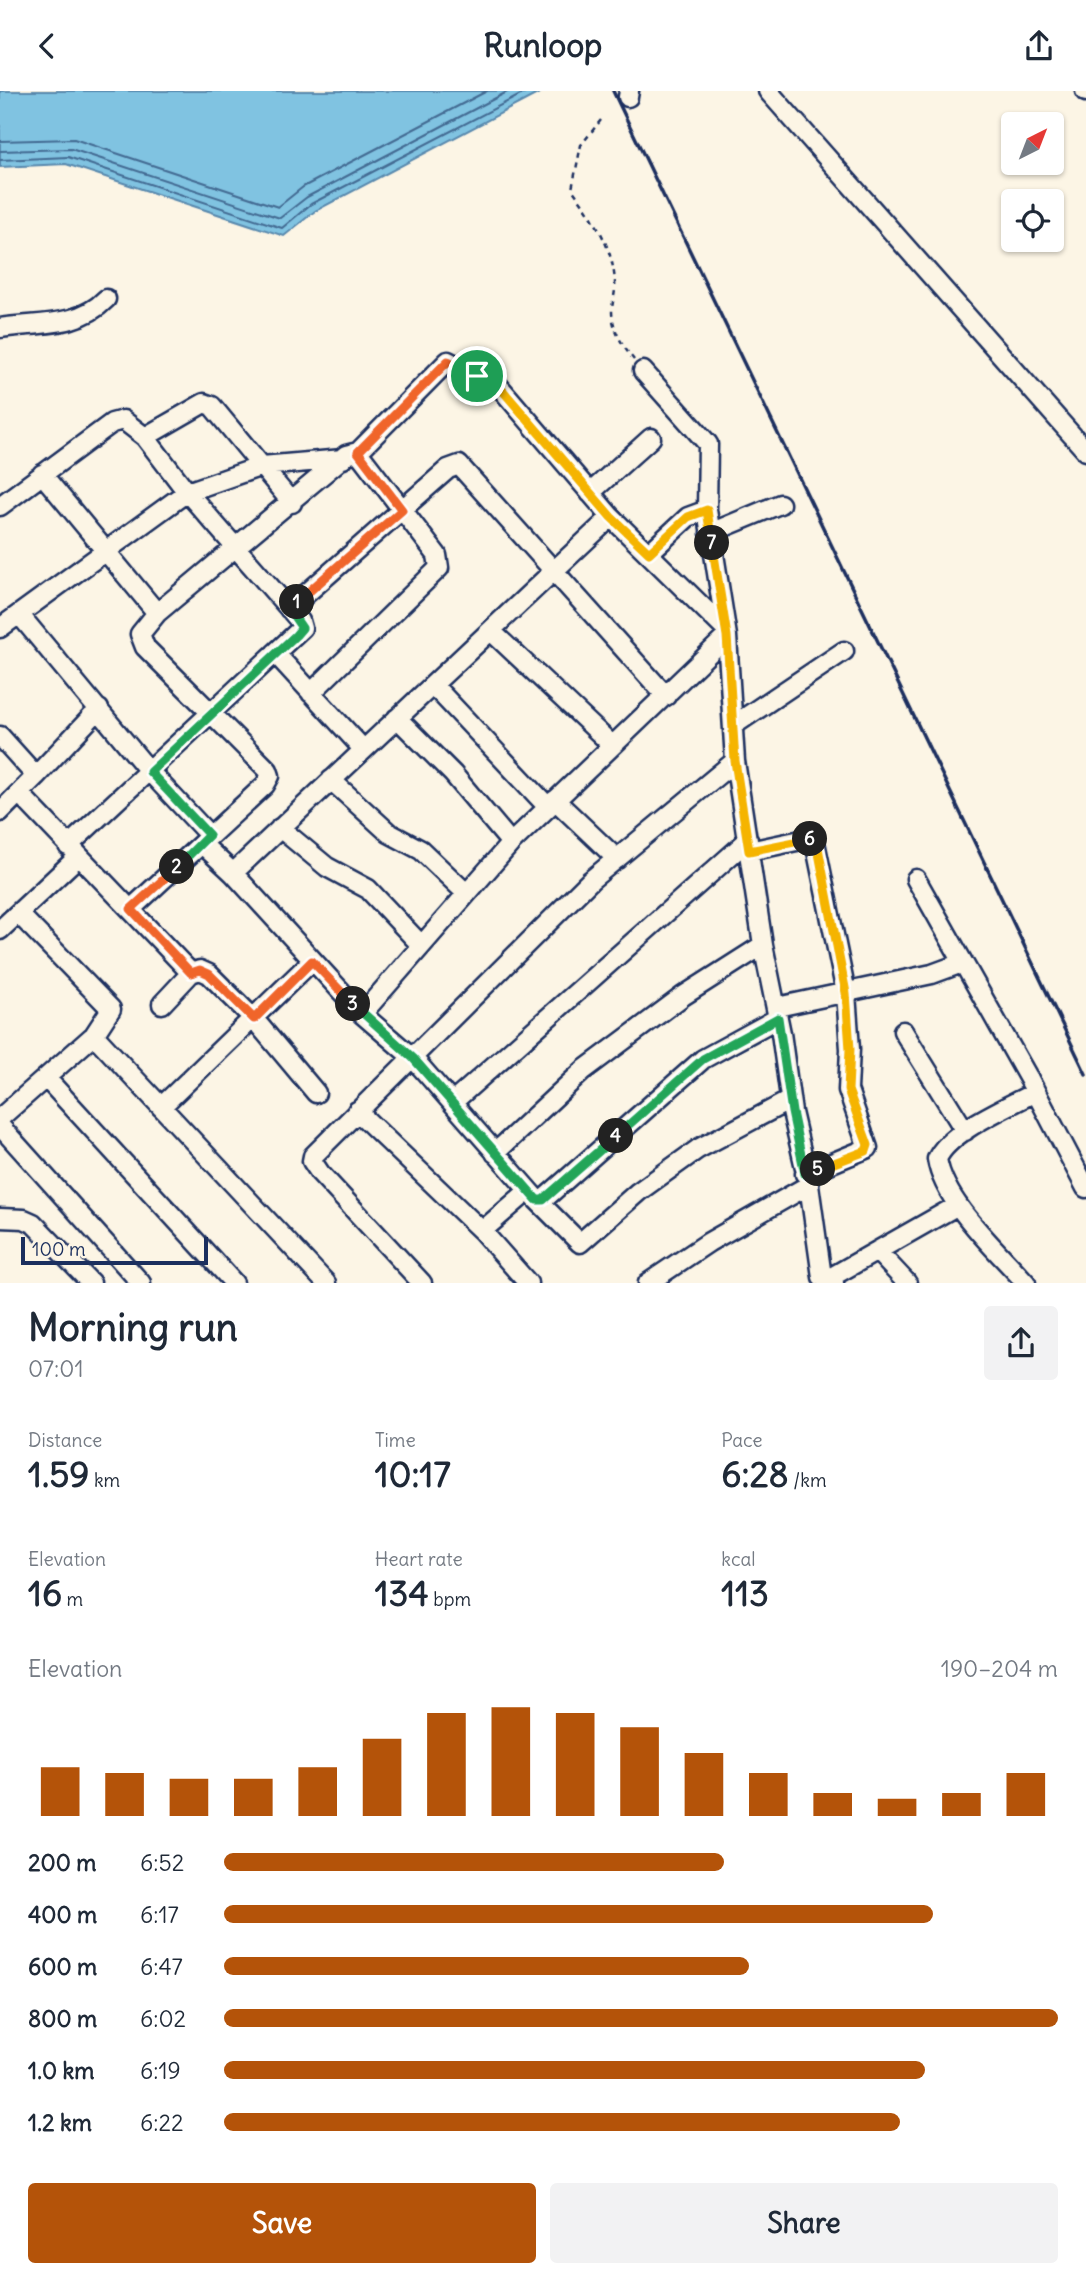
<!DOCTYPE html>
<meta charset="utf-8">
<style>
:root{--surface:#fff;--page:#f2f2f3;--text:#1f2937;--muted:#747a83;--accent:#b45309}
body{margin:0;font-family:Delius,sans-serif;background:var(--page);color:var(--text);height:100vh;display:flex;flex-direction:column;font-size:26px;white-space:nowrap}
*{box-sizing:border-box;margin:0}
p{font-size:23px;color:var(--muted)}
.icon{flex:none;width:38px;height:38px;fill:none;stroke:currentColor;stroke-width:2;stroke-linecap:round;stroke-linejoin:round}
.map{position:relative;height:1192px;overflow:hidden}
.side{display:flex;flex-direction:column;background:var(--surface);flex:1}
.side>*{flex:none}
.needle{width:46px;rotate:42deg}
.fabs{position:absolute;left:1001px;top:21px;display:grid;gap:14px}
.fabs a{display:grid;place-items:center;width:63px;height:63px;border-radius:7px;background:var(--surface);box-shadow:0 2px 5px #0004;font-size:35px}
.scale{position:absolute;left:21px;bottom:18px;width:187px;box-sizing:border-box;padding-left:7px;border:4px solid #1b2f5e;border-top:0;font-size:19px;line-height:24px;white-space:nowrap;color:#1b2f5e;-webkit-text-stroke:5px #fcf5e5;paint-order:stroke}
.pin{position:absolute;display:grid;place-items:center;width:60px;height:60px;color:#fff;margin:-30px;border:4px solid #fff;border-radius:50%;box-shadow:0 2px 7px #0007}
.km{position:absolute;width:35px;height:35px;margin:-18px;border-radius:50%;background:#222;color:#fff;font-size:19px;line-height:35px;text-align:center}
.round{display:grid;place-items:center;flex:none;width:74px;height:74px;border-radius:7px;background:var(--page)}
.headline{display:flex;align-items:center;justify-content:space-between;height:119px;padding:0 28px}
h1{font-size:38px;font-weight:700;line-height:52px}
.figures{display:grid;grid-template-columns:repeat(3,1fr);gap:10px;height:119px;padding:7px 28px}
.figures div{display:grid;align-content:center}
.figures b{font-size:35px;font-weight:700}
.figures small{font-size:19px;font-weight:400}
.figures p{font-size:19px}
.chart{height:196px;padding:14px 28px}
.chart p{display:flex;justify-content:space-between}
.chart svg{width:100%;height:126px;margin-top:7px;stroke:var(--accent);stroke-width:6}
.primary-button{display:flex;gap:14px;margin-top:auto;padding:14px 28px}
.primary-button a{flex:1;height:80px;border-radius:7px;background:var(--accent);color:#fff;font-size:28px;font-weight:700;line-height:80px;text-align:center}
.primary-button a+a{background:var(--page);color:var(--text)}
ul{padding:0 28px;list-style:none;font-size:23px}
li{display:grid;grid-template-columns:112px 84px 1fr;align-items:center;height:52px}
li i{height:18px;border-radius:9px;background:var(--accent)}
header{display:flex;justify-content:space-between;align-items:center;height:91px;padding:0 28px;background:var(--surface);font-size:32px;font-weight:700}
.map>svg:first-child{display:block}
.water{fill:#80c3e1;stroke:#5888ad;stroke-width:2}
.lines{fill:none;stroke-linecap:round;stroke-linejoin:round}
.shore{stroke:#436a92;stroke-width:2}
.minor-casing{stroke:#1b2f5e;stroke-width:23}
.path{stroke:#1b2f5e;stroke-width:2.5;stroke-dasharray:5 5;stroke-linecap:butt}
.minor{stroke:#fcf5e5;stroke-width:18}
.rail{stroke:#1b2f5e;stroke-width:3.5}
.split-1-casing{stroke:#fff;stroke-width:14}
.split-2-casing{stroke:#fff;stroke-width:14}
.split-3-casing{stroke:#fff;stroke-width:14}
.split-4-casing{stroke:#fff;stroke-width:14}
.split-5-casing{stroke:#fff;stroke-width:14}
.split-6-casing{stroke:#fff;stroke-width:14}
.split-7-casing{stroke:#fff;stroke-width:14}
.split-8-casing{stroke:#fff;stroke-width:14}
.split-1{stroke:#f0652b;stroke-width:9}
.split-2{stroke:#22a559;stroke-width:9}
.split-3{stroke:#f0652b;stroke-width:9}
.split-4{stroke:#22a559;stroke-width:9}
.split-5{stroke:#22a559;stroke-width:9}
.split-6{stroke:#f5b400;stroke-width:9}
.split-7{stroke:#f5b400;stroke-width:9}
.split-8{stroke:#f5b400;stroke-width:9}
</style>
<header><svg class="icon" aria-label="back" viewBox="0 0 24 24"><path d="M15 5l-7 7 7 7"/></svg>Runloop<svg class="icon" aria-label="share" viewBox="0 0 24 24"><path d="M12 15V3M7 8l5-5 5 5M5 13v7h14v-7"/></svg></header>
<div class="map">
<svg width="1086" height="1192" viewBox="0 0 1086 1192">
<rect width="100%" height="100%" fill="#fcf5e5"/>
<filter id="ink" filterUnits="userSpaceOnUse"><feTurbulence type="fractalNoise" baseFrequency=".0143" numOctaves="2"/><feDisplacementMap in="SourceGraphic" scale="14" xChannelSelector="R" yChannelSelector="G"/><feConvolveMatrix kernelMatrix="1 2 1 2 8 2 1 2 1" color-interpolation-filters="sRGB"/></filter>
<g filter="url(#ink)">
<path class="water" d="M 0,0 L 543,0 L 315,120 L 284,145 L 66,73 L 0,76 Z"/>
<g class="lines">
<path class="shore" d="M 0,50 L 74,48 L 278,116 L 303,96 L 487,0
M 0,60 L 71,58 L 280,127 L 307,106 L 509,0
M 0,69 L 68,66 L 282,137 L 311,113 L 528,0"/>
<g class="minor-casing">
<path id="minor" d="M 768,0 L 1086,360
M 1085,0 L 1086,1
M 628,6 L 629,0
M 0,237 C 38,231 78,237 106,208
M 643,280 L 708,353 L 707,419 L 727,545 L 735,670 L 763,854 L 781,942 L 792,1021 L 809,1094 L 822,1186 L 833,1185 L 834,1192
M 145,346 L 204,312 L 212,315 L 292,412
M 358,361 L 448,270 L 477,285 L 492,287 L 611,426 L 725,538
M 42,383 L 157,522
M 590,402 L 651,347
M 0,415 L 112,332 L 123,329 L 145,346 L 187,401 L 300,530 L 302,537 L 68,755
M 710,442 L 780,413
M 649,462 L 688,426 L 707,419
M 289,518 L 448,378 L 459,374 L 666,605
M 19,523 L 150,681 L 209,744
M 0,537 L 187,401 L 262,375 L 343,368
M 491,540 L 611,653
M 275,562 L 363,658
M 433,594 L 548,716
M 397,627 L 453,683 L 511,752
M 734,634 L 844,560
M 0,645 L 36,685 L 0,721
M 36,685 L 99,618
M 331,689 L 389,742 L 421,759 L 466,802
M 19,702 L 191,882
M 555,709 L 617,768
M 280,737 L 327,776 L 368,798 L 420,853
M 202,753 L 233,782 L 362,923 L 413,967 L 537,1109 L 543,1109 L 703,968 L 778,927
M 749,760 L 806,748 L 815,751 L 846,902 L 850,958 L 848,999 L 868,1057 L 805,1083
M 233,782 L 611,426
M 916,788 L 1029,988 L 1086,1097
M 131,818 L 265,694 L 270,685 L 268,679 L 145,556 L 140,543 L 157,522 L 346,364 L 358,361 L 437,464 L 439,477 L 311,602
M 0,839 L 79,765
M 162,913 L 191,882 L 200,879 L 209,883 L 254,928 L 316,1002
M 777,916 L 932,883 L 962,872
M 362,923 L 511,752 L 727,545
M 903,940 L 965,1040
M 94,944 L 326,1192
M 46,987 L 234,1192
M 453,1011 L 748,749
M 161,1016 L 312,870
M 357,1020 L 482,1140 L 528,1192
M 0,1027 L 94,944 L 111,918 L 18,822
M 0,1035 L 141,1192
M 495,1062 L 584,979 L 683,905 L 763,854
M 537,1109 L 580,1152 L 638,1101 L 698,1058 L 790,1009
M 0,1127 L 24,1128 L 33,1132 L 91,1192
M 482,1140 L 528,1100
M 877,1160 L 907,1192
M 833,1185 L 958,1114
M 422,1192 L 320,1082 L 312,1070 L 313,1065 L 591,789 L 735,670
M 648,1192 L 709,1151 L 809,1094
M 1026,1192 C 997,1159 944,1112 937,1068 C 949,1040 1008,1016 1035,1001"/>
</g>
<path class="path" d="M 601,29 L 581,54 L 572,98 C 593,126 613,155 615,192 C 616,201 612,211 612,220 C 612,238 623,256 634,269"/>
<use href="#minor" class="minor"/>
<path class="rail" d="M 613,0 L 1086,983"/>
</g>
</g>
<g class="lines" filter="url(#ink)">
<g class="split-1-casing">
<path id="split-1" d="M 297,511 L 402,419 L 358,361 L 448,270 L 477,285"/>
</g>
<g class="split-2-casing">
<path id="split-2" d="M 177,776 L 209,744 L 150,681 L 296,544 L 302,537 L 289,518 L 297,511"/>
</g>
<g class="split-3-casing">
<path id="split-3" d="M 177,776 L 131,818 L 191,882 L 200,879 L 209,883 L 254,928 L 312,870 L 353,913"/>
</g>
<g class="split-4-casing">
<path id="split-4" d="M 353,913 L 413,967 L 537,1109 L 543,1109 L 616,1045"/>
</g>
<g class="split-5-casing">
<path id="split-5" d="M 616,1045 L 703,968 L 778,927 L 792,1021 L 805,1083 L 818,1078"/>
</g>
<g class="split-6-casing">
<path id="split-6" d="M 810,748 L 818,757 L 846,902 L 850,958 L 848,999 L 868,1054 L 866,1060 L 818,1078"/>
</g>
<g class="split-7-casing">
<path id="split-7" d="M 712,452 L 727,545 L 735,670 L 749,760 L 810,748"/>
</g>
<g class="split-8-casing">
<path id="split-8" d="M 477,285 L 492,287 L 611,426 L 649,462 L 688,426 L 707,419 L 712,452"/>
</g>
<use href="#split-1" class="split-1"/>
<use href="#split-2" class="split-2"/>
<use href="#split-3" class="split-3"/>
<use href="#split-4" class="split-4"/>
<use href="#split-5" class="split-5"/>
<use href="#split-6" class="split-6"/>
<use href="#split-7" class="split-7"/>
<use href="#split-8" class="split-8"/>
</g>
</svg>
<div class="fabs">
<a><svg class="needle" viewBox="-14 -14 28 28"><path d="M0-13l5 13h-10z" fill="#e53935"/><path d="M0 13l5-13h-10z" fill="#747a83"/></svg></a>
<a><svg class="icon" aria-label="locate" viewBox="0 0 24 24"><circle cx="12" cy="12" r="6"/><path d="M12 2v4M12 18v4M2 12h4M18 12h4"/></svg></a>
</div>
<div class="scale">100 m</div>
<div class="pin" style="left:477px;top:285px;background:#1e9e55"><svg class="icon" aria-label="arrive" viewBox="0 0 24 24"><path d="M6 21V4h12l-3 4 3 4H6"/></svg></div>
<b class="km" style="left:297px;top:511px">1</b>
<b class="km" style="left:177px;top:776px">2</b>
<b class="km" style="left:353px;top:913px">3</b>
<b class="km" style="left:616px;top:1045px">4</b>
<b class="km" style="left:818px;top:1078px">5</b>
<b class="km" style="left:810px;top:748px">6</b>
<b class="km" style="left:712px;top:452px">7</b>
</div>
<section class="side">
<div class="headline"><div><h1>Morning run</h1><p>07:01</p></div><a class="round"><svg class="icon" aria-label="share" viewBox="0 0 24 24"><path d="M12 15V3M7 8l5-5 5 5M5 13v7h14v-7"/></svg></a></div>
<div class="figures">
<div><p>Distance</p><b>1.59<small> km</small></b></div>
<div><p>Time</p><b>10:17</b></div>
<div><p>Pace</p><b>6:28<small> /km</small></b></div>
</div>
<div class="figures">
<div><p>Elevation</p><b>16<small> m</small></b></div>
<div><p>Heart rate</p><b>134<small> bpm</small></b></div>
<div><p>kcal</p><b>113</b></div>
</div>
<div class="chart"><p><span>Elevation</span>190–204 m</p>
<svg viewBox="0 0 160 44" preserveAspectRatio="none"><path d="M5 44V27M15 44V29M25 44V31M35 44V31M45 44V27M55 44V17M65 44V8M75 44V6M85 44V8M95 44V13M105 44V22M115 44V29M125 44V36M135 44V38M145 44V36M155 44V29"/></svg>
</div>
<ul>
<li><b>200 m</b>6:52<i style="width:60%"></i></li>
<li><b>400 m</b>6:17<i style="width:85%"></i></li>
<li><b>600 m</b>6:47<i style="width:63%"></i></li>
<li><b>800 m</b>6:02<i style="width:100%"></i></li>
<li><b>1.0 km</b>6:19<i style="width:84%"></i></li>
<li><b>1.2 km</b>6:22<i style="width:81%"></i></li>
</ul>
<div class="primary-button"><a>Save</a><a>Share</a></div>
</section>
